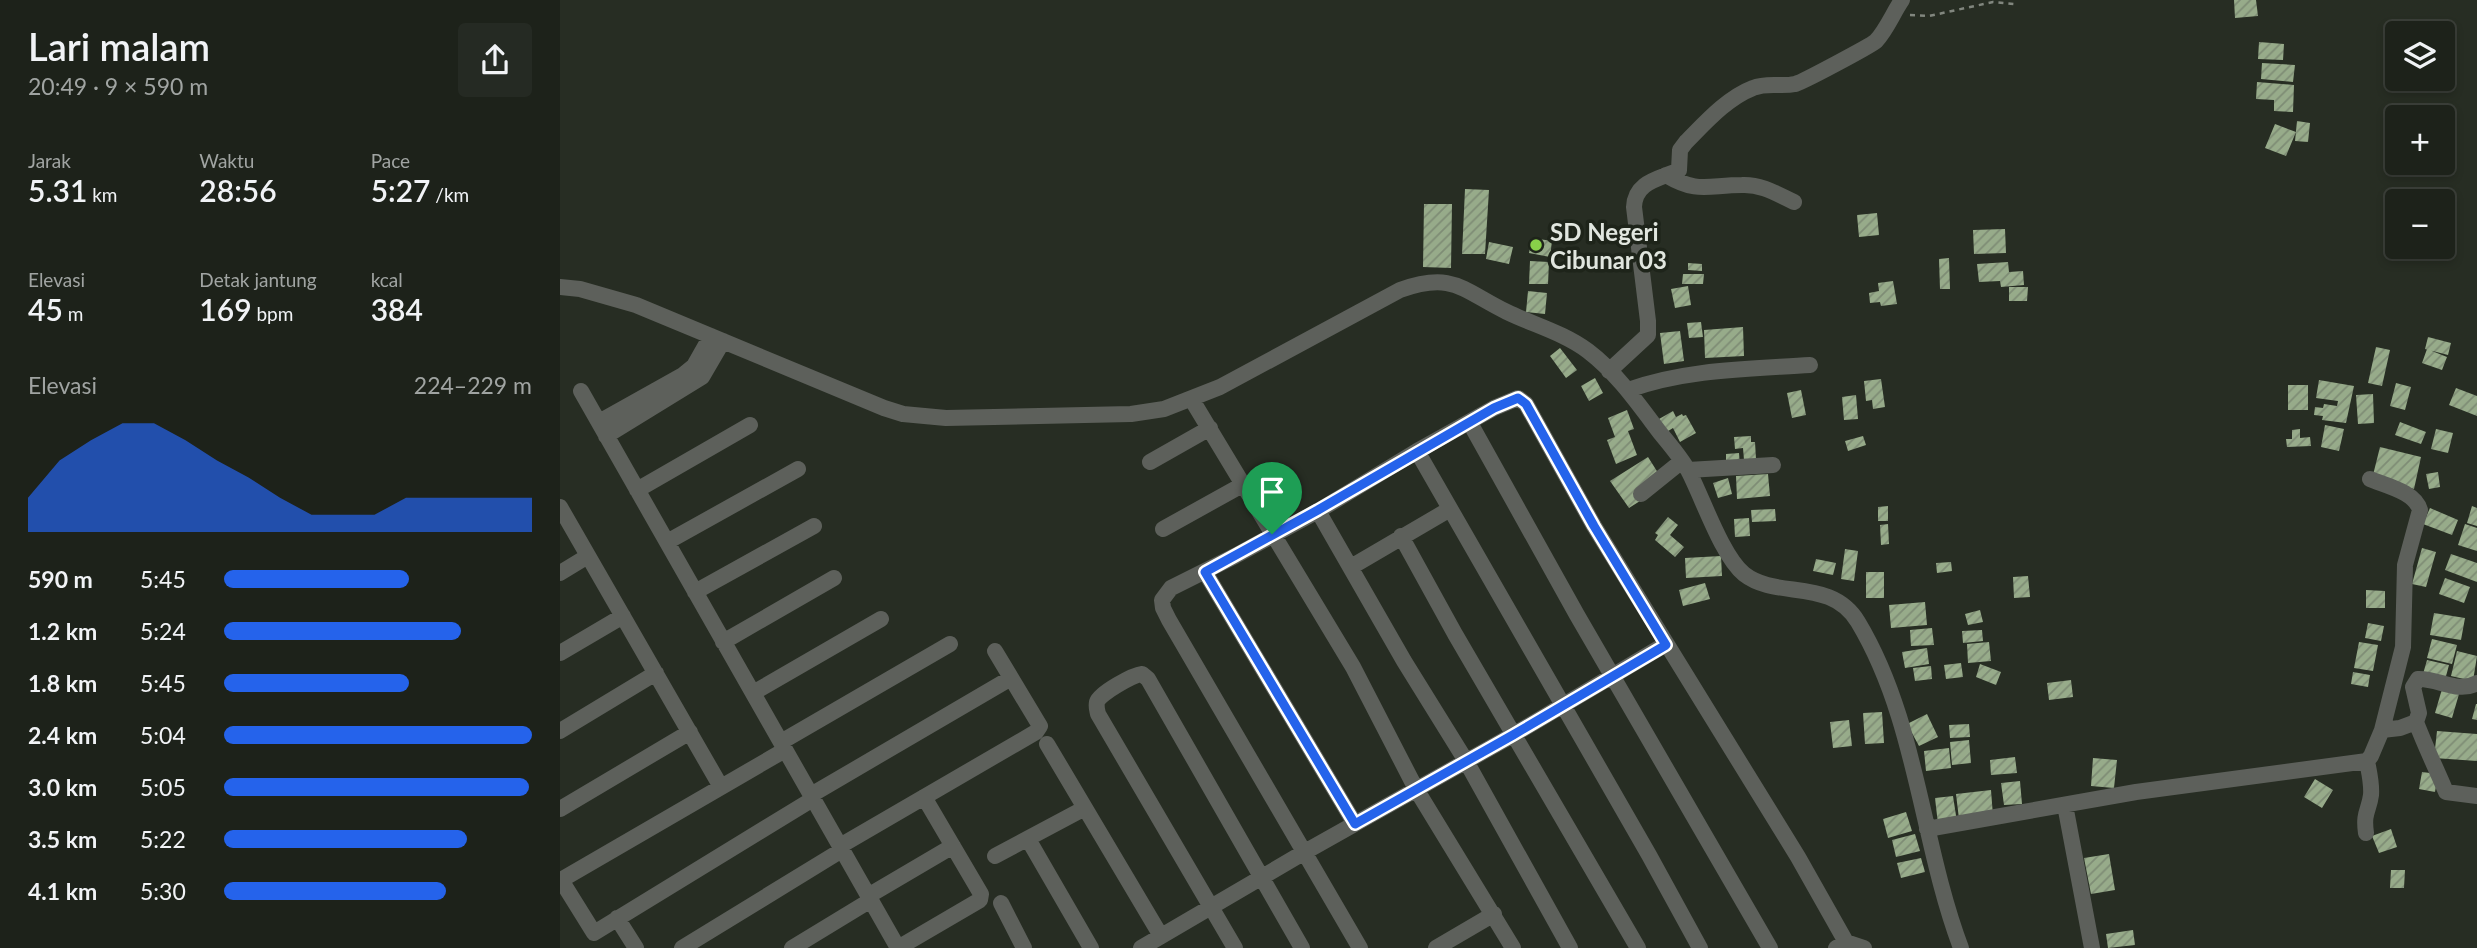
<!DOCTYPE html>
<html lang="id">
<meta charset="utf-8">
<style>
:root{--surface:#1d221a;--page:#252a23;--text:#f1f3f6;--muted:#a0a4a2;--line:#3b3f39;--accent:#2563eb}
body{margin:0;font-family:Lato,sans-serif;background:var(--page);color:var(--text);height:100vh;display:flex;flex-direction:column;font-size:26px;white-space:nowrap}
*{box-sizing:border-box;margin:0}
p{font-size:23px;color:var(--muted)}
.icon{flex:none;width:38px;height:38px;fill:none;stroke:currentColor;stroke-width:2;stroke-linecap:round;stroke-linejoin:round}
.map{position:relative;flex:1;overflow:hidden}
.details{display:flex;flex-direction:column;background:var(--surface);width:560px}
.details>*{flex:none}
.fabs{position:absolute;left:1825px;top:21px;display:grid;gap:14px}
.fabs a{display:grid;place-items:center;width:70px;height:70px;border-radius:7px;background:var(--surface);box-shadow:0 4px 10px #0003,0 0 0 2px var(--line);font-size:35px}
.pin{position:absolute;display:grid;place-items:center;width:60px;height:60px;color:#fff;margin:-72px -30px;border-radius:50% 50% 50% 0;rotate:-45deg;box-shadow:0 0 7px #0007}
.pin .icon{rotate:45deg}
.round{display:grid;place-items:center;flex:none;width:74px;height:74px;border-radius:7px;background:var(--page)}
.summary{display:flex;align-items:center;justify-content:space-between;height:119px;padding:0 28px}
h1{font-size:38px;font-weight:600;line-height:52px}
.figures{display:grid;grid-template-columns:repeat(3,1fr);gap:10px;height:119px;padding:7px 28px}
.figures div{display:grid;align-content:center}
.figures b{font-size:30px;font-weight:600}
.figures small{font-size:19px;font-weight:400}
.figures p{font-size:19px}
.chart{height:196px;padding:14px 28px}
.chart p{display:flex;justify-content:space-between}
.chart svg{width:100%;height:126px;margin-top:7px;fill:var(--accent);opacity:.7}
ul{padding:0 28px;list-style:none;font-size:23px}
li{display:grid;grid-template-columns:112px 84px 1fr;align-items:center;height:52px}
li i{height:18px;border-radius:9px;background:var(--accent)}
main{display:flex;flex:1;min-height:0}
.map>svg:first-child{display:block}
.building{fill:url(#building-hatch)}
.lines{fill:none;stroke-linecap:round;stroke-linejoin:round}
.path{stroke:#81867e;stroke-width:2.5;stroke-dasharray:5 5;stroke-linecap:butt}
.minor{stroke:#5d605b;stroke-width:16}
.route-casing{stroke:#fff;stroke-width:14}
.route{stroke:#2563eb;stroke-width:9}
.poi-dot{fill:#88cf49;stroke:#1e241a;stroke-width:2.5}
.labels{text-anchor:middle;dominant-baseline:central;stroke-width:7;stroke-linejoin:round;paint-order:stroke}
.poi-label{font-size:24px;font-weight:bold;fill:#e1e6df;stroke:#1e241a;text-anchor:start}
</style>
<main>
<section class="details">
<div class="summary"><div><h1>Lari malam</h1><p>20:49 · 9 × 590 m</p></div><a class="round"><svg class="icon" aria-label="share" viewBox="0 0 24 24"><path d="M12 15V3M7 8l5-5 5 5M5 13v7h14v-7"/></svg></a></div>
<div class="figures">
<div><p>Jarak</p><b>5.31<small> km</small></b></div>
<div><p>Waktu</p><b>28:56</b></div>
<div><p>Pace</p><b>5:27<small> /km</small></b></div>
</div>
<div class="figures">
<div><p>Elevasi</p><b>45<small> m</small></b></div>
<div><p>Detak jantung</p><b>169<small> bpm</small></b></div>
<div><p>kcal</p><b>384</b></div>
</div>
<div class="chart"><p><span>Elevasi</span>224–229 m</p>
<svg viewBox="0 0 160 44" preserveAspectRatio="none"><path d="M0 44V32L10 19L20 12L30 6L40 6L50 12L60 19L70 25L80 32L90 38L100 38L110 38L120 32L130 32L140 32L150 32L160 32V44z"/></svg>
</div>
<ul>
<li><b>590 m</b>5:45<i style="width:60%"></i></li>
<li><b>1.2 km</b>5:24<i style="width:77%"></i></li>
<li><b>1.8 km</b>5:45<i style="width:60%"></i></li>
<li><b>2.4 km</b>5:04<i style="width:100%"></i></li>
<li><b>3.0 km</b>5:05<i style="width:99%"></i></li>
<li><b>3.5 km</b>5:22<i style="width:79%"></i></li>
<li><b>4.1 km</b>5:30<i style="width:72%"></i></li>
</ul>
</section>
<div class="map">
<svg width="1917" height="948" viewBox="0 0 1917 948">
<defs>
<pattern id="building-hatch" width="6" height="6" patternUnits="userSpaceOnUse" patternTransform="scale(1.75)"><rect width="6" height="6" fill="#97ab8a"/><path d="M-1 1l2-2M0 6l6-6M5 7l2-2" fill="none" stroke="#7e8c75"/></pattern>
</defs>
<rect width="100%" height="100%" fill="#272d23"/>
<path class="building" d="M 1674,0 L 1696,0 L 1698,16 L 1675,18 Z
M 1699,42 L 1724,44 L 1723,60 L 1698,59 Z
M 1702,63 L 1735,65 L 1733,82 L 1701,79 Z
M 1697,82 L 1734,85 L 1733,112 L 1714,111 L 1714,100 L 1696,99 Z
M 1737,121 L 1750,123 L 1748,142 L 1735,141 Z
M 1715,124 L 1736,132 L 1726,156 L 1705,148 Z
M 905,189 L 929,190 L 925,254 L 902,254 Z
M 864,204 L 892,204 L 891,268 L 863,267 Z
M 1317,213 L 1319,235 L 1299,237 L 1297,215 Z
M 1445,229 L 1446,253 L 1414,254 L 1413,230 Z
M 972,238 L 992,241 L 990,257 L 969,253 Z
M 929,242 L 953,247 L 949,264 L 926,259 Z
M 1389,258 L 1390,289 L 1380,289 L 1379,259 Z
M 970,261 L 989,262 L 988,284 L 969,284 Z
M 1448,262 L 1449,272 L 1463,271 L 1464,285 L 1441,287 L 1440,281 L 1419,282 L 1417,264 Z
M 1128,263 L 1142,264 L 1142,271 L 1128,270 Z
M 1123,274 L 1144,274 L 1143,284 L 1122,284 Z
M 1333,281 L 1337,304 L 1321,306 L 1320,302 L 1310,303 L 1309,293 L 1319,291 L 1318,283 Z
M 1128,286 L 1131,305 L 1115,308 L 1111,289 Z
M 1449,287 L 1468,287 L 1467,301 L 1449,301 Z
M 968,291 L 987,293 L 985,314 L 966,312 Z
M 1141,322 L 1143,337 L 1129,338 L 1127,323 Z
M 1183,327 L 1184,356 L 1145,358 L 1144,330 Z
M 1120,331 L 1124,361 L 1104,364 L 1100,333 Z
M 1868,337 L 1891,343 L 1888,355 L 1865,349 Z
M 1816,347 L 1830,350 L 1822,386 L 1808,383 Z
M 1000,348 L 1017,370 L 1006,378 L 990,356 Z
M 1867,349 L 1887,357 L 1882,370 L 1862,363 Z
M 1035,378 L 1043,393 L 1029,401 L 1021,386 Z
M 1321,379 L 1325,407 L 1313,409 L 1312,400 L 1306,401 L 1304,381 Z
M 1759,380 L 1794,386 L 1786,423 L 1762,420 L 1763,416 L 1754,415 L 1755,407 L 1763,408 L 1764,404 L 1777,406 L 1778,401 L 1756,398 Z
M 1836,383 L 1851,387 L 1845,410 L 1830,406 Z
M 1728,385 L 1748,385 L 1748,410 L 1728,410 Z
M 1896,388 L 1917,396 L 1917,416 L 1889,405 Z
M 1241,390 L 1246,415 L 1232,418 L 1227,393 Z
M 1813,394 L 1814,423 L 1798,424 L 1796,395 Z
M 1296,395 L 1298,419 L 1284,420 L 1282,397 Z
M 1067,410 L 1074,429 L 1068,431 L 1077,455 L 1056,464 L 1047,440 L 1055,437 L 1048,418 Z
M 1113,411 L 1116,417 L 1122,414 L 1123,416 L 1126,415 L 1136,433 L 1120,442 L 1113,428 L 1105,433 L 1099,419 Z
M 1840,422 L 1866,432 L 1861,444 L 1835,435 Z
M 1765,425 L 1784,429 L 1779,451 L 1761,447 Z
M 1740,429 L 1740,438 L 1750,437 L 1751,446 L 1727,447 L 1726,439 L 1732,439 L 1732,430 Z
M 1876,429 L 1893,433 L 1888,453 L 1871,449 Z
M 1191,436 L 1191,442 L 1195,442 L 1196,459 L 1184,460 L 1183,448 L 1175,449 L 1174,437 Z
M 1303,436 L 1306,445 L 1288,451 L 1285,441 Z
M 1820,447 L 1861,457 L 1854,489 L 1812,479 Z
M 1179,453 L 1180,466 L 1166,466 L 1166,454 Z
M 1088,457 L 1100,476 L 1080,501 L 1069,508 L 1050,481 Z
M 1878,472 L 1880,487 L 1869,489 L 1866,474 Z
M 1208,474 L 1210,496 L 1177,499 L 1176,476 Z
M 1168,478 L 1172,494 L 1158,498 L 1153,483 Z
M 1328,506 L 1328,521 L 1318,521 L 1318,507 Z
M 1912,506 L 1917,508 L 1917,526 L 1907,523 Z
M 1870,508 L 1898,520 L 1892,535 L 1863,524 Z
M 1215,509 L 1216,521 L 1192,522 L 1191,510 Z
M 1108,517 L 1118,525 L 1110,535 L 1124,547 L 1115,557 L 1095,540 L 1098,535 L 1095,533 Z
M 1189,518 L 1190,536 L 1175,537 L 1174,519 Z
M 1328,524 L 1329,544 L 1321,545 L 1320,525 Z
M 1905,524 L 1917,528 L 1917,551 L 1898,545 Z
M 1862,548 L 1876,552 L 1866,587 L 1852,584 Z
M 1285,549 L 1298,551 L 1294,581 L 1281,579 Z
M 1891,554 L 1917,563 L 1917,582 L 1885,570 Z
M 1161,556 L 1162,576 L 1126,578 L 1125,558 Z
M 1256,559 L 1276,563 L 1273,575 L 1253,571 Z
M 1391,562 L 1392,571 L 1377,573 L 1376,563 Z
M 1306,572 L 1324,572 L 1324,598 L 1306,598 Z
M 1468,576 L 1470,597 L 1454,598 L 1453,577 Z
M 1885,578 L 1910,587 L 1904,603 L 1879,594 Z
M 1145,583 L 1150,599 L 1123,606 L 1119,590 Z
M 1806,590 L 1825,591 L 1825,608 L 1806,608 Z
M 1365,602 L 1367,625 L 1331,628 L 1329,605 Z
M 1420,610 L 1423,622 L 1408,625 L 1405,614 Z
M 1874,613 L 1905,618 L 1901,640 L 1870,635 Z
M 1808,623 L 1824,626 L 1821,641 L 1805,638 Z
M 1372,628 L 1374,645 L 1351,646 L 1350,630 Z
M 1422,630 L 1423,641 L 1403,643 L 1402,631 Z
M 1872,639 L 1897,645 L 1892,664 L 1867,658 Z
M 1429,642 L 1431,661 L 1408,663 L 1407,644 Z
M 1799,642 L 1818,645 L 1813,671 L 1794,668 Z
M 1367,648 L 1369,664 L 1345,668 L 1342,652 Z
M 1897,651 L 1917,656 L 1913,681 L 1891,676 Z
M 1867,660 L 1889,665 L 1885,680 L 1863,674 Z
M 1401,663 L 1403,677 L 1386,679 L 1384,665 Z
M 1420,664 L 1441,672 L 1436,685 L 1416,677 Z
M 1371,666 L 1372,679 L 1355,681 L 1353,668 Z
M 1793,672 L 1810,675 L 1808,687 L 1791,684 Z
M 1511,680 L 1513,697 L 1489,700 L 1487,683 Z
M 1882,689 L 1899,694 L 1892,718 L 1875,713 Z
M 1916,704 L 1917,704 L 1917,720 L 1912,719 Z
M 1322,712 L 1324,743 L 1305,744 L 1303,713 Z
M 1367,714 L 1378,737 L 1359,746 L 1347,724 Z
M 1289,720 L 1292,746 L 1273,748 L 1270,722 Z
M 1409,724 L 1410,737 L 1390,738 L 1389,725 Z
M 1877,731 L 1917,734 L 1917,761 L 1874,758 Z
M 1409,740 L 1411,763 L 1392,765 L 1390,742 Z
M 1389,748 L 1391,768 L 1366,771 L 1364,751 Z
M 1455,757 L 1457,773 L 1431,775 L 1430,760 Z
M 1533,758 L 1557,760 L 1554,788 L 1531,786 Z
M 1862,772 L 1878,774 L 1875,792 L 1859,789 Z
M 1755,779 L 1773,790 L 1762,808 L 1744,797 Z
M 1460,781 L 1462,804 L 1444,805 L 1441,783 Z
M 1431,790 L 1433,816 L 1399,819 L 1396,794 Z
M 1393,796 L 1397,822 L 1378,824 L 1375,798 Z
M 1346,812 L 1352,831 L 1328,838 L 1323,819 Z
M 1831,829 L 1837,847 L 1819,853 L 1812,836 Z
M 1355,834 L 1360,851 L 1336,857 L 1332,840 Z
M 1549,854 L 1555,890 L 1531,894 L 1524,858 Z
M 1361,858 L 1365,872 L 1341,878 L 1337,863 Z
M 1831,870 L 1845,870 L 1844,888 L 1830,888 Z
M 1573,930 L 1575,945 L 1548,948 L 1546,934 Z"/>
<g class="lines">
<path class="path" d="M 1350,15 L 1369,16 L 1433,2 L 1454,4"/>
<path class="minor" d="M 1106,175 C 1138,194 1148,185 1182,185 C 1201,184 1217,194 1234,202
M 0,287 L 20,289 L 76,305 L 324,408 L 343,414 L 386,418 L 571,414 L 604,409 L 660,387 L 840,290 C 893,271 902,290 947,312 C 974,325 1004,333 1028,351 C 1057,373 1079,405 1101,434 C 1111,446 1122,459 1129,472 C 1143,499 1162,556 1184,574 C 1217,600 1271,577 1298,622 C 1357,720 1361,842 1401,948
M 1049,371 L 1088,335 L 1088,321 L 1074,207 C 1075,181 1100,179 1119,170 L 1120,150 L 1126,142 C 1145,123 1167,98 1193,88 C 1207,82 1221,87 1235,84 C 1241,83 1312,45 1316,41 C 1327,29 1333,13 1342,0
M 1068,390 C 1126,369 1189,369 1250,365
M 21,391 L 338,948
M 632,400 L 793,667 L 856,789 L 953,948
M 39,422 L 123,375 L 134,366 L 151,336
M 910,423 L 1017,615 L 1210,948
M 46,436 L 142,377 L 163,341
M 857,451 L 1089,855 L 1140,948
M 590,462 L 650,428
M 1128,470 L 1213,465
M 77,490 L 190,425
M 1081,494 L 1122,461
M 0,507 L 161,787
M 758,511 L 844,661 L 906,761 L 1010,948
M 603,529 L 684,484
M 841,536 L 895,634 L 1078,948
M 107,542 L 238,469
M 791,567 L 890,509
M 645,572 L 795,824
M 0,573 L 28,556
M 135,592 L 254,526
M 163,642 L 274,578
M 0,653 L 63,616
M 193,693 L 321,619
M 1856,722 C 1865,746 1876,768 1886,792 L 1917,796
M 1822,730 L 1840,728 L 1856,722 L 1859,713 L 1853,687 L 1858,679 C 1878,678 1898,694 1917,683
M 0,731 L 96,673
M 221,742 L 390,644
M 487,744 L 601,936
M 225,750 L 1,880 L 34,933 L 253,799
M 251,795 L 451,678
M 1505,805 L 1532,948
M 0,809 L 130,732
M 1367,829 L 1576,792 L 1807,761 L 1811,756 L 1822,730 L 1843,647 L 1845,565 L 1860,510 C 1855,492 1827,486 1810,479
M 1806,833 C 1803,812 1809,811 1811,795 C 1812,783 1809,772 1807,761
M 468,839 L 531,948
M 280,846 L 476,732 L 480,726 L 435,651
M 435,856 L 525,808
M 308,896 L 393,846
M 441,903 L 464,948
M 57,918 L 76,948
M 122,948 L 282,850
M 232,948 L 311,900
M 338,948 L 420,900 L 421,894 L 364,797
M 581,948 L 743,853 L 953,735 L 1106,644
M 675,948 L 538,714 C 537,709 536,707 537,702 C 540,693 573,675 582,674 L 588,679 L 742,948
M 800,948 L 609,620 L 603,608 L 602,600 L 611,588 L 675,556 L 758,511 L 857,451 L 934,408 L 958,398 L 966,404 L 1034,526 L 1238,857 L 1286,942
M 876,948 L 934,914
M 1276,948 L 1286,942 L 1304,948"/>
</g>
<g class="lines">
<g class="route-casing">
<path id="route" d="M 958,398 L 966,404 L 1034,526 L 1106,645 L 953,735 L 795,824 L 645,572 L 758,510 L 934,408 Z"/>
</g>
<use href="#route" class="route"/>
</g>
<circle class="poi-dot" cx="976" cy="245" r="7"/>
<g class="labels">
<g class="poi-label">
<text x="990" y="231">SD Negeri<tspan x="990" dy="28">Cibunar 03</tspan></text>
</g>
</g>
</svg>
<div class="fabs">
<a><svg class="icon" aria-label="layers" viewBox="0 0 24 24"><path d="M12 4l9 5-9 5-9-5zM3 14l9 5 9-5"/></svg></a>
<a>+</a>
<a>−</a>
</div>
<div class="pin" style="left:712px;top:534px;background:#1e9e55"><svg class="icon" aria-label="arrive" viewBox="0 0 24 24"><path d="M6 21V4h12l-3 4 3 4H6"/></svg></div>
</div>
</main>
